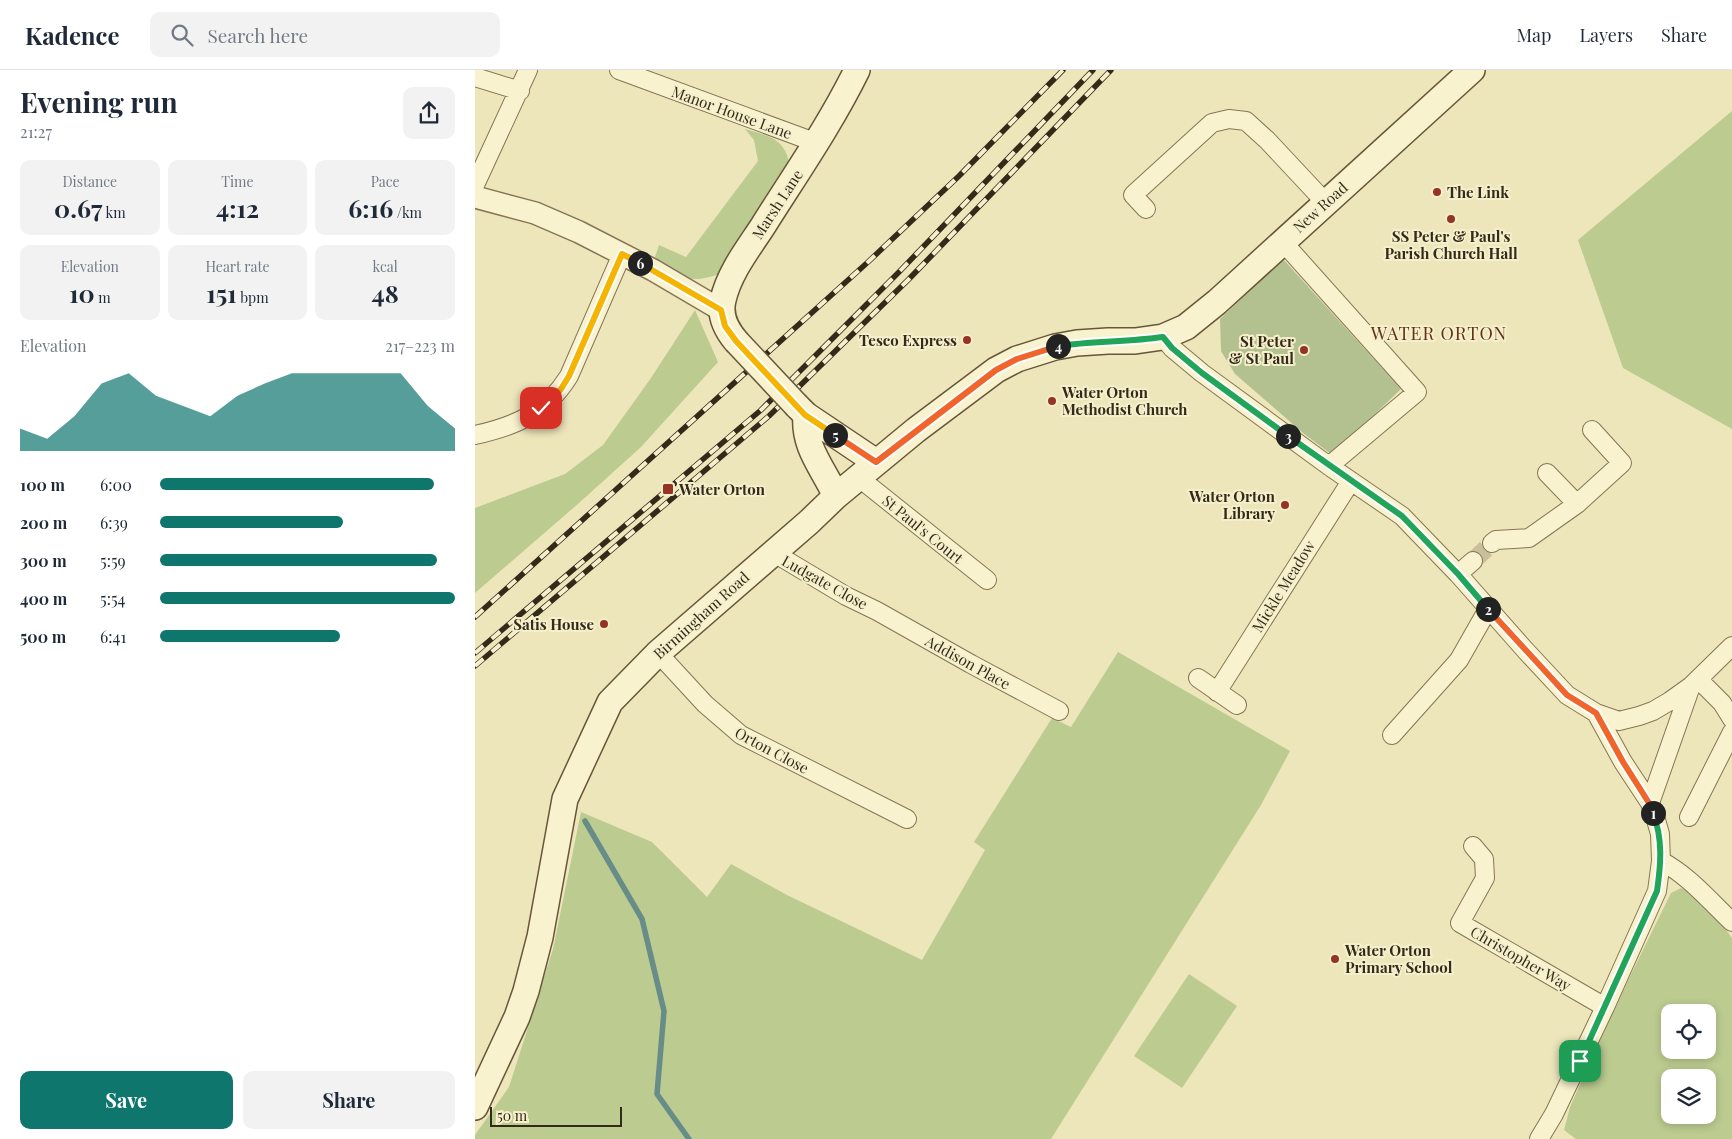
<!DOCTYPE html>
<meta charset="utf-8">
<style>
:root{--surface:#fff;--page:#f2f2f3;--text:#1f2937;--muted:#747a83;--line:#e0e1e3;--accent:#0f766e}
body{margin:0;font-family:"Playfair Display",serif;background:var(--page);color:var(--text);height:100vh;display:flex;flex-direction:column;font-size:19px;white-space:nowrap}
*{box-sizing:border-box;margin:0}
p{font-size:16px;color:var(--muted)}
.icon{flex:none;width:28px;height:28px;fill:none;stroke:currentColor;stroke-width:2;stroke-linecap:round;stroke-linejoin:round}
.map{position:relative;flex:1;overflow:hidden}
.side{display:flex;flex-direction:column;background:var(--surface);width:475px}
.side>*{flex:none}
.fabs{position:absolute;left:1186px;top:934px;display:grid;gap:10px}
.fabs a{display:grid;place-items:center;width:55px;height:55px;border-radius:10px;background:var(--surface);box-shadow:0 2px 8px #0003;font-size:25px}
.scale{position:absolute;left:15px;bottom:12px;width:132px;box-sizing:border-box;padding-left:5px;border:2px solid #342a1a;border-top:0;font-size:14px;line-height:18px;white-space:nowrap;color:#342a1a;-webkit-text-stroke:4px #f5efcb;paint-order:stroke}
.pin{position:absolute;display:grid;place-items:center;width:42px;height:42px;color:#fff;margin:-21px;border-radius:10px;box-shadow:0 2px 8px #0006}
.km{position:absolute;width:25px;height:25px;margin:-12px;border-radius:50%;background:#222;color:#fff;font-size:14px;line-height:25px;text-align:center}
.round{display:grid;place-items:center;flex:none;width:52px;height:52px;border-radius:10px;background:var(--page)}
.overview{display:flex;align-items:center;justify-content:space-between;height:85px;padding:0 20px}
h1{font-size:28px;font-weight:700;line-height:38px}
.metrics{display:grid;grid-template-columns:repeat(3,1fr);gap:8px;height:85px;padding:5px 20px}
.metrics div{display:grid;align-content:center;border-radius:10px;background:var(--page);text-align:center}
.metrics b{font-size:25px;font-weight:700}
.metrics small{font-size:14px;font-weight:400}
.metrics p{font-size:14px}
.chart{height:140px;padding:10px 20px}
.chart p{display:flex;justify-content:space-between}
.chart svg{width:100%;height:90px;margin-top:5px;fill:var(--accent);opacity:.7}
.primary-button{display:flex;gap:10px;margin-top:auto;padding:10px 20px}
.primary-button a{flex:1;height:58px;border-radius:10px;background:var(--accent);color:#fff;font-size:20px;font-weight:700;line-height:58px;text-align:center}
.primary-button a+a{background:var(--page);color:var(--text)}
ul{padding:0 20px;list-style:none;font-size:16px}
li{display:grid;grid-template-columns:80px 60px 1fr;align-items:center;height:38px}
li i{height:12px;border-radius:6px;background:var(--accent)}
header{display:flex;align-items:center;gap:30px;box-sizing:border-box;height:70px;padding:0 25px;background:var(--surface);border-bottom:1px solid var(--line)}
header strong{font-size:24px}
nav{display:flex;gap:28px;margin-inline-start:auto;font-size:18px}
.search{width:350px;height:45px;background:var(--page);display:flex;align-items:center;gap:12px;box-sizing:border-box;padding:0 18px;border-radius:10px;color:var(--muted);font-size:19px}
main{display:flex;flex:1;min-height:0}
.map>svg:first-child{display:block}
.green{fill:#bccb90;fill-rule:evenodd}
.cemetery{fill:#b3c090}
.lines{fill:none;stroke-linecap:round;stroke-linejoin:round}
.stream{stroke:#688c88;stroke-width:5.5}
.minor-tunnel{stroke:#c9c09b;stroke-width:18;stroke-dasharray:18 9;stroke-linecap:butt}
.minor-casing{stroke:#857555;stroke-width:20}
.tertiary-casing{stroke:#857555;stroke-width:24}
.secondary-casing{stroke:#675639;stroke-width:28}
.minor{stroke:#f9f2ce;stroke-width:18}
.tertiary{stroke:#f9f2ce;stroke-width:21}
.secondary{stroke:#f9f2ce;stroke-width:25}
.rail-casing{stroke:#342a1a;stroke-width:5.5}
.rail{stroke:#f5efcb;stroke-width:4;stroke-dasharray:11;stroke-linecap:butt}
.secondary-bridge-casing{stroke:#675639;stroke-width:28;stroke-linecap:butt}
.secondary-bridge{stroke:#f9f2ce;stroke-width:25}
.split-1-casing{stroke:#fff;stroke-width:10}
.split-2-casing{stroke:#fff;stroke-width:10}
.split-3-casing{stroke:#fff;stroke-width:10}
.split-4-casing{stroke:#fff;stroke-width:10}
.split-5-casing{stroke:#fff;stroke-width:10}
.split-6-casing{stroke:#fff;stroke-width:10}
.split-7-casing{stroke:#fff;stroke-width:10}
.split-1{stroke:#22a559;stroke-width:6}
.split-2{stroke:#f0652b;stroke-width:6}
.split-3{stroke:#22a559;stroke-width:6}
.split-4{stroke:#22a559;stroke-width:6}
.split-5{stroke:#f0652b;stroke-width:6}
.split-6{stroke:#f5b400;stroke-width:6}
.split-7{stroke:#f5b400;stroke-width:6}
.poi-dot{fill:#953325;stroke:#f5efcb;stroke-width:2}
.labels{text-anchor:middle;dominant-baseline:central;stroke-width:4;stroke-linejoin:round;paint-order:stroke}
.street-label{font-size:15px;fill:#342a1a;stroke:#f5efcb}
.poi-label{font-size:15px;font-weight:bold;fill:#342a1a;stroke:#f5efcb;text-anchor:start}
.quarter-label{font-size:18px;letter-spacing:1px;fill:#613219;stroke:#f5efcb}
</style>
<header>
<strong>Kadence</strong>
<div class="search"><svg class="icon" aria-label="search" viewBox="0 0 24 24"><circle cx="10" cy="10" r="6"/><path d="M15 15l6 6"/></svg>Search here</div>
<nav><a>Map</a><a>Layers</a><a>Share</a></nav>
</header>
<main>
<section class="side">
<div class="overview"><div><h1>Evening run</h1><p>21:27</p></div><a class="round"><svg class="icon" aria-label="share" viewBox="0 0 24 24"><path d="M12 15V3M7 8l5-5 5 5M5 13v7h14v-7"/></svg></a></div>
<div class="metrics">
<div><p>Distance</p><b>0.67<small> km</small></b></div>
<div><p>Time</p><b>4:12</b></div>
<div><p>Pace</p><b>6:16<small> /km</small></b></div>
</div>
<div class="metrics">
<div><p>Elevation</p><b>10<small> m</small></b></div>
<div><p>Heart rate</p><b>151<small> bpm</small></b></div>
<div><p>kcal</p><b>48</b></div>
</div>
<div class="chart"><p><span>Elevation</span>217–223 m</p>
<svg viewBox="0 0 160 44" preserveAspectRatio="none"><path d="M0 44V33L10 38L20 27L30 11L40 6L50 17L60 22L70 27L80 17L90 11L100 6L110 6L120 6L130 6L140 6L150 22L160 33V44z"/></svg>
</div>
<ul>
<li><b>100 m</b>6:00<i style="width:93%"></i></li>
<li><b>200 m</b>6:39<i style="width:62%"></i></li>
<li><b>300 m</b>5:59<i style="width:94%"></i></li>
<li><b>400 m</b>5:54<i style="width:100%"></i></li>
<li><b>500 m</b>6:41<i style="width:61%"></i></li>
</ul>
<div class="primary-button"><a>Save</a><a>Share</a></div>
</section>
<div class="map">
<svg width="1257" height="1069" viewBox="0 0 1257 1069">
<rect width="100%" height="100%" fill="#eee6bb"/>
<path class="green" d="M 1257,41 L 1257,359 L 1148,298 L 1103,170 Z
M 270,59 C 294,66 311,68 315,97 L 247,203 C 214,215 205,209 180,187 L 184,175 L 211,187 L 283,91 L 279,70 Z
M 220,240 L 243,292 L 166,377 L 104,433 L 0,523 L 0,438 L 90,404 L 128,375 L 176,308 Z
M 643,582 L 815,681 L 786,735 L 576,1069 L 0,1069 L 0,1065 L 34,1017 L 78,879 L 106,742 L 177,772 L 232,827 L 256,794 L 312,825 L 447,890 L 510,780 L 499,772 L 577,648 L 596,657 Z
M 1206,818 L 1227,828 L 1257,868 L 1257,1069 L 1101,1069 L 1089,1060 L 1095,1037 L 1137,943 L 1196,823 ZM 1195,942 L 1232,942 L 1232,980 L 1195,980 ZM 1195,1008 L 1232,1008 L 1232,1045 L 1195,1045 Z
M 714,904 L 762,936 L 707,1018 L 659,986 Z"/>
<path class="cemetery" d="M 808,189 L 926,319 L 867,376 L 856,384 L 828,363 L 760,304 L 746,281 L 745,249 Z"/>
<g class="lines">
<path class="stream" d="M 110,751 L 167,849 L 189,941 L 182,1024 L 214,1069"/>
<path class="minor-tunnel" d="M 998,491 L 1017,473"/>
<g class="minor-casing">
<path id="minor" d="M 144,0 L 342,73
M 0,7 L 45,21
M 0,115 L 53,0
M 671,139 L 658,125 L 737,53 L 754,49 L 771,51 L 792,70 L 850,132
M 807,171 L 942,322 L 854,396
M 688,267 L 697,278 L 727,303 L 854,396 L 927,446 L 983,504 L 1051,581 L 1092,625 L 1121,643 L 1144,651 L 1164,646 L 1178,641 L 1195,631 L 1216,616 L 1257,576
M 0,365 C 41,356 71,343 94,306 L 147,184
M 1072,403 L 1102,434
M 383,407 L 512,510
M 1017,473 L 1021,470 L 1054,468 L 1102,434 L 1147,393 L 1117,360
M 299,483 L 371,526 L 402,541 L 496,594 L 584,641
M 983,504 L 998,491
M 183,583 L 230,634 L 266,665 L 432,749
M 723,608 L 762,635
M 1223,609 L 1247,633 L 1257,649
M 742,622 L 876,411
M 917,665 L 984,590 L 1013,539
M 1175,733 L 1216,616
M 1214,747 L 1257,662
M 998,776 L 1009,789 L 1010,808 L 985,853 L 1130,937
M 1186,791 C 1213,805 1235,831 1257,852
M 1064,1069 L 1079,1044 L 1130,937 L 1182,821 L 1186,791 L 1185,764 L 1181,750 L 1175,733 L 1148,692 L 1121,643"/>
</g>
<g class="tertiary-casing">
<path id="tertiary" d="M 0,127 L 60,143 L 104,162 L 178,200 L 246,240"/>
</g>
<g class="secondary-casing">
<path id="secondary" d="M 261,271 C 251,259 244,246 248,230 C 254,203 273,179 288,156 C 320,105 355,55 382,0
M 322,336 L 331,345 L 401,392
M 331,345 C 328,377 348,398 361,426
M 0,1037 L 42,947 L 51,921 L 65,867 L 90,729 L 135,632 L 183,583 L 334,452 L 361,426 L 441,360 L 521,300 L 542,289 L 580,277 L 602,273 L 633,271 L 660,271 L 688,267 L 711,257 L 742,232 L 997,0"/>
</g>
<use href="#minor" class="minor"/>
<use href="#tertiary" class="tertiary"/>
<use href="#secondary" class="secondary"/>
<g class="rail-casing">
<path id="rail" d="M 0,547 L 393,192 L 484,106 L 588,0
M 0,583 L 286,340 L 424,202 L 618,0
M 0,596 L 294,346 L 434,209 L 636,0"/>
</g>
<use href="#rail" class="rail"/>
<g class="secondary-bridge-casing">
<path id="secondary-bridge" d="M 261,271 L 322,336"/>
</g>
<use href="#secondary-bridge" class="secondary-bridge"/>
</g>
<g class="lines">
<g class="split-1-casing">
<path id="split-1" d="M 1105,991 L 1182,821 C 1186,794 1188,769 1178,743"/>
</g>
<g class="split-2-casing">
<path id="split-2" d="M 1013,539 L 1092,625 L 1121,643 L 1148,692 L 1174,733 L 1178,743"/>
</g>
<g class="split-3-casing">
<path id="split-3" d="M 813,366 L 927,446 L 983,504 L 1013,539"/>
</g>
<g class="split-4-casing">
<path id="split-4" d="M 583,276 C 618,271 653,272 688,267 L 697,278 L 727,303 L 813,366"/>
</g>
<g class="split-5-casing">
<path id="split-5" d="M 360,365 L 401,392 L 521,300 L 542,289 L 583,276"/>
</g>
<g class="split-6-casing">
<path id="split-6" d="M 165,193 L 246,240 L 250,256 L 261,271 L 330,345 L 360,365"/>
</g>
<g class="split-7-casing">
<path id="split-7" d="M 66,338 L 86,319 L 94,306 L 147,184 L 165,193"/>
</g>
<use href="#split-1" class="split-1"/>
<use href="#split-2" class="split-2"/>
<use href="#split-3" class="split-3"/>
<use href="#split-4" class="split-4"/>
<use href="#split-5" class="split-5"/>
<use href="#split-6" class="split-6"/>
<use href="#split-7" class="split-7"/>
</g>
<g class="poi-dot">
<circle cx="962" cy="122" r="5"/>
<circle cx="976" cy="149" r="5"/>
<circle cx="492" cy="270" r="5"/>
<circle cx="829" cy="280" r="5"/>
<circle cx="577" cy="331" r="5"/>
<rect x="187" y="413" width="12" height="12" rx="2.5"/>
<circle cx="810" cy="435" r="5"/>
<circle cx="129" cy="554" r="5"/>
<circle cx="860" cy="889" r="5"/>
</g>
<g class="labels">
<g class="street-label">
<text transform="translate(257 42) rotate(20)">Manor House Lane</text>
<text transform="translate(302 134) rotate(-57)">Marsh Lane</text>
<text transform="translate(845 137) rotate(-42)">New Road</text>
<text transform="translate(448 459) rotate(39)">St Paul's Court</text>
<text transform="translate(350 512) rotate(29)">Ludgate Close</text>
<text transform="translate(808 516) rotate(-58)">Mickle Meadow</text>
<text transform="translate(226 545) rotate(-42)">Birmingham Road</text>
<text transform="translate(493 592) rotate(29)">Addison Place</text>
<text transform="translate(297 680) rotate(28)">Orton Close</text>
<text transform="translate(1046 888) rotate(30)">Christopher Way</text>
</g>
<g class="poi-label">
<text x="972" y="122">The Link</text>
<text x="976" y="166" text-anchor="middle">SS Peter &amp; Paul's<tspan x="976" dy="17">Parish Church Hall</tspan></text>
<text x="482" y="270" text-anchor="end">Tesco Express</text>
<text x="819" y="271" text-anchor="end">St Peter<tspan x="819" dy="17">&amp; St Paul</tspan></text>
<text x="587" y="322">Water Orton<tspan x="587" dy="17">Methodist Church</tspan></text>
<text x="204" y="419">Water Orton</text>
<text x="800" y="426" text-anchor="end">Water Orton<tspan x="800" dy="17">Library</tspan></text>
<text x="119" y="554" text-anchor="end">Satis House</text>
<text x="870" y="880">Water Orton<tspan x="870" dy="17">Primary School</tspan></text>
</g>
<g class="quarter-label">
<text x="964" y="263">WATER ORTON</text>
</g>
</g>
</svg>
<div class="fabs">
<a><svg class="icon" aria-label="locate" viewBox="0 0 24 24"><circle cx="12" cy="12" r="6"/><path d="M12 2v4M12 18v4M2 12h4M18 12h4"/></svg></a>
<a><svg class="icon" aria-label="layers" viewBox="0 0 24 24"><path d="M12 4l9 5-9 5-9-5zM3 14l9 5 9-5"/></svg></a>
</div>
<div class="scale">50 m</div>
<div class="pin" style="left:1105px;top:991px;background:#1e9e55"><svg class="icon" aria-label="arrive" viewBox="0 0 24 24"><path d="M6 21V4h12l-3 4 3 4H6"/></svg></div>
<div class="pin" style="left:66px;top:338px;background:#d93025"><svg class="icon" aria-label="check" viewBox="0 0 24 24"><path d="M5 12l5 5 9-10"/></svg></div>
<b class="km" style="left:1178px;top:743px">1</b>
<b class="km" style="left:1013px;top:539px">2</b>
<b class="km" style="left:813px;top:366px">3</b>
<b class="km" style="left:583px;top:276px">4</b>
<b class="km" style="left:360px;top:365px">5</b>
<b class="km" style="left:165px;top:193px">6</b>
</div>
</main>
